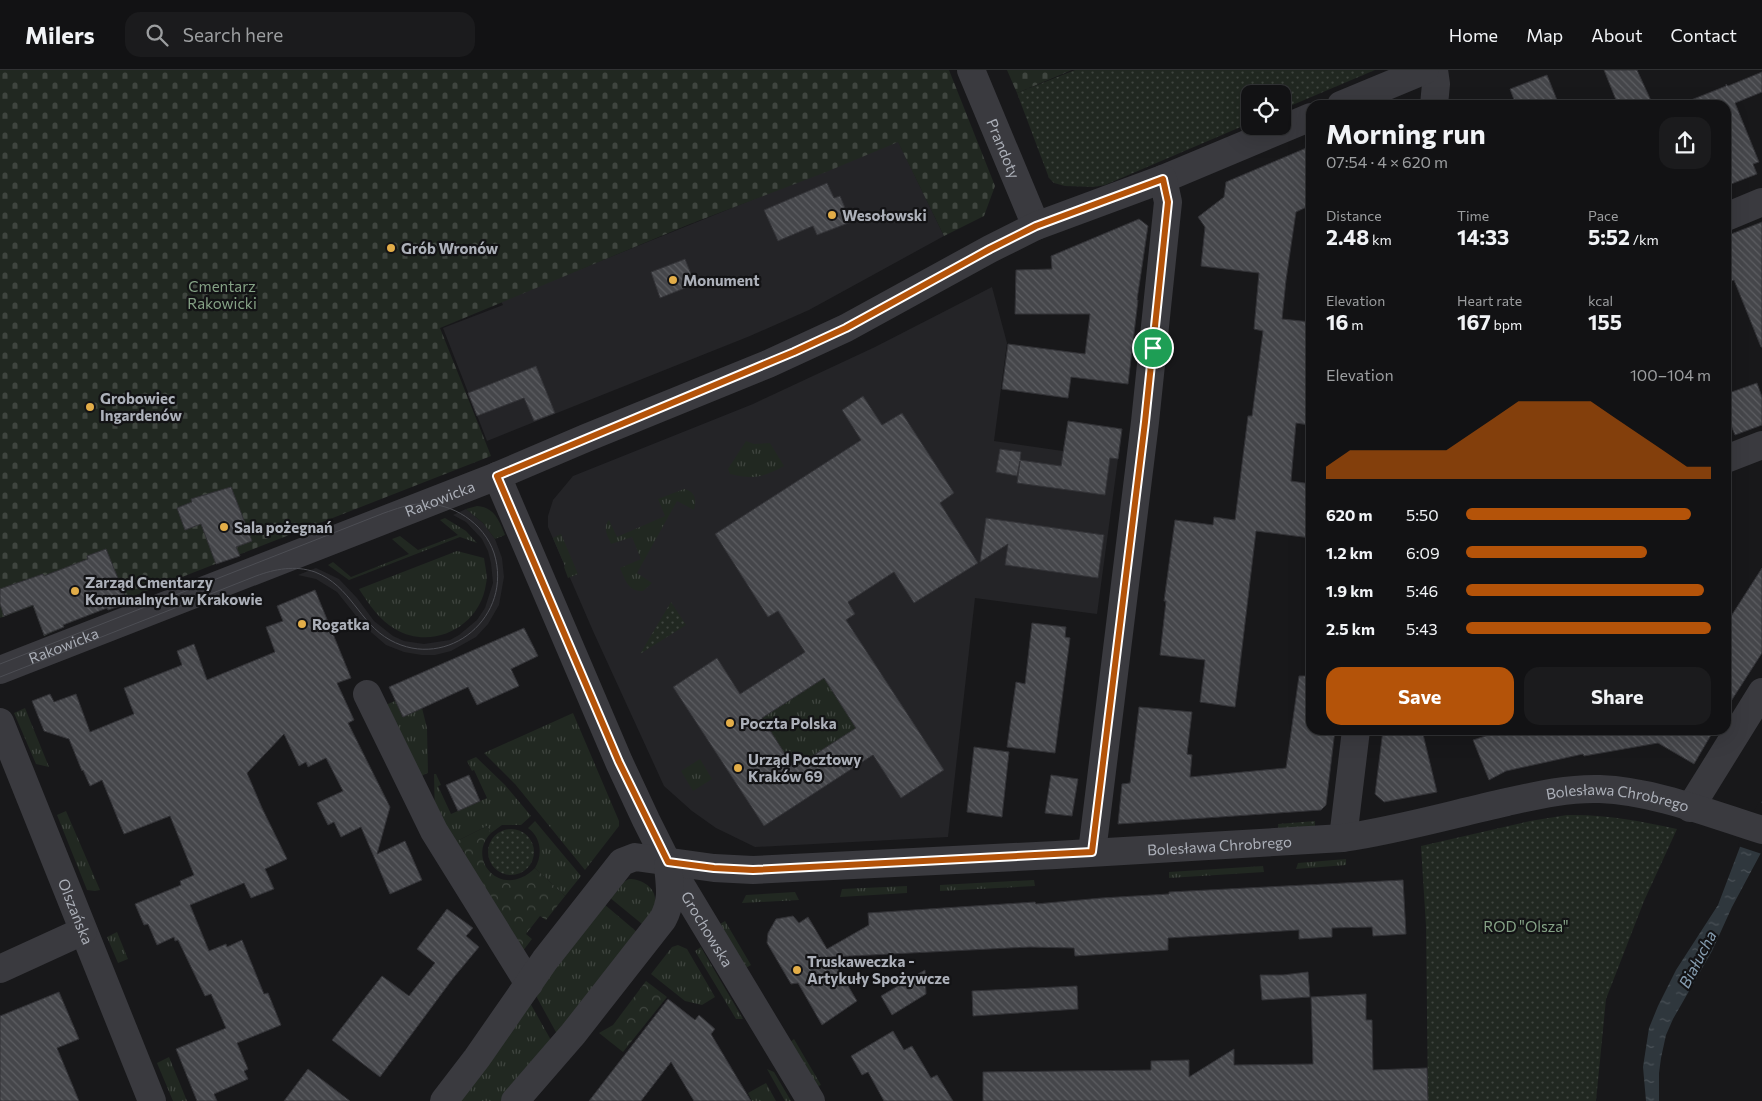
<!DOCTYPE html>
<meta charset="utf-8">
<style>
:root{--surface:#121214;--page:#1b1b1d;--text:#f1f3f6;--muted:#9c9ea0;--line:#313234;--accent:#b45309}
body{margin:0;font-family:Commissioner,sans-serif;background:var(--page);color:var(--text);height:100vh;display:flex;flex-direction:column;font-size:19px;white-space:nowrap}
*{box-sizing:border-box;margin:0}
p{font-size:16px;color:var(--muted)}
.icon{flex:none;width:28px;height:28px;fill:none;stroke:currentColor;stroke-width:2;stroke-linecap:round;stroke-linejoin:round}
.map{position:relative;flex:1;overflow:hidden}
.side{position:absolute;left:1306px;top:30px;width:425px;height:635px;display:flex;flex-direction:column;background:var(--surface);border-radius:15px;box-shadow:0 5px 20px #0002,0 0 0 1px var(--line)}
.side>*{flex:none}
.fabs{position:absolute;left:1241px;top:15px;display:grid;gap:10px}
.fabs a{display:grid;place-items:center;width:50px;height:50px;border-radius:10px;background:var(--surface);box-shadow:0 5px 20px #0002,0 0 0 1px var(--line);font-size:25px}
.pin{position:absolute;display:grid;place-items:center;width:42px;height:42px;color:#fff;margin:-21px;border:2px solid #fff;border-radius:50%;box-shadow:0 1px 5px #0007}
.round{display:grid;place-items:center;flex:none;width:52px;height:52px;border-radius:15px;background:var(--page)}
.summary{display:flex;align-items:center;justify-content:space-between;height:85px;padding:0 20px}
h1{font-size:28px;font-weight:700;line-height:38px}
.stats{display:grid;grid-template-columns:repeat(3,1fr);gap:8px;height:85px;padding:5px 20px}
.stats div{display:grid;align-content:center}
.stats b{font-size:21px;font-weight:700}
.stats small{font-size:14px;font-weight:400}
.stats p{font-size:14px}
.chart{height:140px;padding:10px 20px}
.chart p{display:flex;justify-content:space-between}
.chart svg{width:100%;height:90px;margin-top:5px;fill:var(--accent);opacity:.7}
.action{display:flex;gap:10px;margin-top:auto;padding:10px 20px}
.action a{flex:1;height:58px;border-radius:15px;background:var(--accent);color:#fff;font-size:20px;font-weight:700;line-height:58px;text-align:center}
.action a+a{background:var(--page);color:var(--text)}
ul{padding:0 20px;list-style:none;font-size:16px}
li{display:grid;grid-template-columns:80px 60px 1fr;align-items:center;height:38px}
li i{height:12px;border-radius:6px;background:var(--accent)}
header{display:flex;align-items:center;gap:30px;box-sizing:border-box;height:70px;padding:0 25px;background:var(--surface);border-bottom:1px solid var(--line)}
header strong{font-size:24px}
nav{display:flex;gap:28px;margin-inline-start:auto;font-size:18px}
.search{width:350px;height:45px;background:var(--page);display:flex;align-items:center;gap:12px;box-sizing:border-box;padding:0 18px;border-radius:15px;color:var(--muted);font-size:19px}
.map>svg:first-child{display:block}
.built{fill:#242427}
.grass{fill:url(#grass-tufts)}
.forest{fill:url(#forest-crowns)}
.cemetery{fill:url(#cemetery-stones)}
.park{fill:url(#park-dots)}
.water{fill:url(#water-ripples)}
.pier{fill:#18181a}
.building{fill:url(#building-back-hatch);stroke:#323236;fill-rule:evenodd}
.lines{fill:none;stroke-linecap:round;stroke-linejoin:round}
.minor{stroke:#3a3a3f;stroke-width:28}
.tram{stroke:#4d4e54;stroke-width:1}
.route-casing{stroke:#fff;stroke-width:10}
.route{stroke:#b45309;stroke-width:6}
.poi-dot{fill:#e2ad48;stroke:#131315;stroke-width:2}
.labels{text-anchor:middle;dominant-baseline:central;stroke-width:4.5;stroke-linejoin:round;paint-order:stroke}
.street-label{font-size:15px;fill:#acb0b9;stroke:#131315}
.poi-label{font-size:15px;font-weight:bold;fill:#acb0b9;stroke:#131315;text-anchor:start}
.park-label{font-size:15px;fill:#85a286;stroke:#131315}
.water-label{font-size:16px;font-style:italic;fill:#869db0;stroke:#131315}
</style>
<header>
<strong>Milers</strong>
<div class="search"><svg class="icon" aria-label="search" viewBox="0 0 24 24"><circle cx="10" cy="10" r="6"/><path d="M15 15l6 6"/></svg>Search here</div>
<nav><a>Home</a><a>Map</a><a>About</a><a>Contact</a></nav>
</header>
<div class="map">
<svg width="1762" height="1031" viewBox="0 0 1762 1031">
<defs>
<pattern id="grass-tufts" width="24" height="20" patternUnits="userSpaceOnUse" patternTransform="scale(1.25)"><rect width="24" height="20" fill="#212821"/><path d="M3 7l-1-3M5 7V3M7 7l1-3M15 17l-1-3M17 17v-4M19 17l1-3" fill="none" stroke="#3f453f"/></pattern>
<pattern id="forest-crowns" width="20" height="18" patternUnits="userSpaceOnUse" patternTransform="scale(1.25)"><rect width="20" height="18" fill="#212821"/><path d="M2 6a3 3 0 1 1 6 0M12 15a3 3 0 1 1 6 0" fill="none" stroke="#3f453f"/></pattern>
<pattern id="cemetery-stones" width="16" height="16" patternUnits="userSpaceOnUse" patternTransform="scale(1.25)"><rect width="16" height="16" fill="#212821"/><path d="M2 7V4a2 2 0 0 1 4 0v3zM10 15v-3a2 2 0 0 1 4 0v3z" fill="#3f453f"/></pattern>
<pattern id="park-dots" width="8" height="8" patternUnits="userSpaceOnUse" patternTransform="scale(1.25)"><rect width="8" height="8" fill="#212821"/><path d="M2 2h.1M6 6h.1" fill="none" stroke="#3f453f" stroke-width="1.8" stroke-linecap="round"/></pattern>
<pattern id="water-ripples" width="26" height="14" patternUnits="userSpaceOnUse" patternTransform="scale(1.25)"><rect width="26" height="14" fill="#2f373d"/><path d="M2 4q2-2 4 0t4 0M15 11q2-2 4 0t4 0" fill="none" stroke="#4a5157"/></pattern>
<pattern id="building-back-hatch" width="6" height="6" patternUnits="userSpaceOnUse" patternTransform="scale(1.25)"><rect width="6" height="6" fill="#45464a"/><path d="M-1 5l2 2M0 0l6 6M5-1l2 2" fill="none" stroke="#5d5e62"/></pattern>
</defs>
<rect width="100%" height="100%" fill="#18181a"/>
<path class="built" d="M 898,71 L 944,166 L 809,240 L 750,266 L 487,371 L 443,258 L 503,235 L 501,231 Z
M 992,217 L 1007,273 L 994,371 L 1118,389 L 1097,544 L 975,528 L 948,767 L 755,777 L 716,758 L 692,741 L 664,716 L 593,561 L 548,457 L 548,446 L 553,430 L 573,406 L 753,334 L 875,277 Z
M 466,439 L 483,453 L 495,469 L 502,488 L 504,507 L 499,535 L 488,554 L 476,567 L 451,581 L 435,585 L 422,585 L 404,582 L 386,575 L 365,557 L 337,522 L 316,509 L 298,505 L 316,498 L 339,509 L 357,528 L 374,551 L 393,566 L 404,571 L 424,574 L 450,570 L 459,565 L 477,550 L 485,538 L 493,513 L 491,493 L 488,481 L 482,469 L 466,452 L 453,445 Z"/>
<path class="grass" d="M 746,371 L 754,374 L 770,373 L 784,396 C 764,407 753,410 730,404 L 728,399 Z
M 684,419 C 695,421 697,430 694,440 L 677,431 L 637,503 L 652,513 L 643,521 C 628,522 625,509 620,498 L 641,489 L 632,467 L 611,474 C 608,466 602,458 609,450 L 617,467 L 665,446 L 658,429 Z
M 477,436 C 494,437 499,450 505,465 L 495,469 L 483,453 L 466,439 Z
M 445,448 L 466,461 L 477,473 L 460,467 L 349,510 L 328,495 L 333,492 L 351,507 L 409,484 L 392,469 L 400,466 L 418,480 L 458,465 L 440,450 Z
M 561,464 L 578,504 L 568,508 L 564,497 L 565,496 L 553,468 Z
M 457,481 L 484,488 C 485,496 488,506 486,514 C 480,557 432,581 395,559 C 379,550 369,534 359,519 Z
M 824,608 L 856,658 L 794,698 L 762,648 Z
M 395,631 L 403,647 L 422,638 L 427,658 L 428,703 L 418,707 L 383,636 Z
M 25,638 L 49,697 L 36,694 L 14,643 Z
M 573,643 L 619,751 L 619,756 L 585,800 L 515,714 L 484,683 Z
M 476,687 L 505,715 L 531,746 L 521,755 L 502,755 L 491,763 L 487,756 L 451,774 L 435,750 L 434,704 L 436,704 L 441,715 L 438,716 L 451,744 L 487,728 L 474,700 L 472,701 L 467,691 Z
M 700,689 L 712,709 L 693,721 L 681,701 Z
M 66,741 L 100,820 L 95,821 L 87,820 L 57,745 Z
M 535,751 L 581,806 L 565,826 L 535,798 C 543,785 541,767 528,758 Z
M 1346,789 L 1346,795 L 1296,799 L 1298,793 Z
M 1263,796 L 1264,802 L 1169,808 L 1169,802 Z
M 629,809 C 644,809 660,820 654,838 C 651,844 646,849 642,854 L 609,827 L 620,814 Z
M 1034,810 L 1035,816 L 940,821 L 940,815 Z
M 907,816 L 907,823 L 840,827 L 842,819 Z
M 795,822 L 799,830 L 742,833 L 746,825 Z
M 604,834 L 637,862 L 557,964 L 535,924 Z
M 725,851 L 751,895 L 746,898 L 720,854 Z
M 117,862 L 128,889 L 118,893 L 107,867 Z
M 678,875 L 687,879 L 715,927 L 702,935 L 685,931 L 651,904 L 672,877 Z
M 701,877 L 702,879 L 743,949 L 736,949 L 695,881 Z
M 529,931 L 552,972 L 506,1031 L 453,1031 Z
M 794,969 L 821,1015 L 816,1017 L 790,972 Z
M 169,987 L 187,1031 L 173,1031 L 157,993 Z
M 767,999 L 774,1002 L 791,1031 L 785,1031 Z
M 766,1013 L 776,1031 L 752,1031 L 748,1023 Z"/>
<path class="forest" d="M 487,756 L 491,763 C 465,789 502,831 535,798 L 565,826 L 546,850 L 540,846 L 526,864 L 532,869 L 519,886 L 469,804 L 464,781 L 451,774 Z
M 646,911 L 667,927 L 623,982 L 599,963 L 613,955 Z"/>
<path class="cemetery" d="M 0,0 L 949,0 L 995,116 L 984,146 L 944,166 L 898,72 L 826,102 L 690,154 L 440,258 L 491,386 L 126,529 L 128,533 L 108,540 L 107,538 L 63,555 L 64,557 L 44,566 L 33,536 L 0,548 Z
M 1007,0 L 1072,0 L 1017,23 Z"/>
<path class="park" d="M 1075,0 L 1375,0 L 1283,39 L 1282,24 L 1250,24 L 1250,53 L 1105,115 L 1093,117 L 1065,116 L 1054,113 L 1049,108 L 1017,23 Z
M 671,532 L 686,555 L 640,584 Z
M 1567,745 C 1605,744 1640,751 1677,759 L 1644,831 L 1606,929 L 1596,1031 L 1428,1031 L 1426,856 L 1421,776 L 1530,751 Z
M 1315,751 L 1315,758 L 1279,761 L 1278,754 Z
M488 782a23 23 0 1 1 46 0a23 23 0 1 1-46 0Z"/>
<path class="water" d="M 1762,731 L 1762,781 L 1732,837 L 1712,881 L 1673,949 L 1666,965 L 1661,988 L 1659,1003 L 1659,1031 L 1646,1031 L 1643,997 L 1649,958 L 1658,936 L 1676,900 L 1718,835 L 1746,761 Z"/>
<path class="pier" d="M 1759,732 L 1762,733 L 1762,784 L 1738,776 L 1743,760 Z"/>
<path class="building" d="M 1604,0 L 1637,0 L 1653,35 L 1618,35 Z
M 1762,2 L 1762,22 L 1735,33 L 1759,92 L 1753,94 L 1757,104 L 1726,116 L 1726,35 L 1681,34 L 1726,16 L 1726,14 L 1728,16 Z
M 1547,5 L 1559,35 L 1516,35 L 1510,19 Z
M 1311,76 L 1311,135 L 1296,142 L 1286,210 L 1282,249 L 1311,252 L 1311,352 L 1309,352 L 1309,355 L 1296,353 L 1291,411 L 1311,414 L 1311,468 L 1256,461 L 1235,637 L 1200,632 L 1205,590 L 1160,585 L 1166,531 L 1164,531 L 1175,450 L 1213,455 L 1214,447 L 1235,450 L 1248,346 L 1252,346 L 1263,261 L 1254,259 L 1259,203 L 1201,196 L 1205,157 L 1198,147 L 1224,127 L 1226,112 Z
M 827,113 L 834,128 L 840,126 L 851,152 L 817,165 L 813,156 L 778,171 L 764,140 Z
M 1139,149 L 1148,156 L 1137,230 L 1138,230 L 1128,314 L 1071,307 L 1068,328 L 1002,319 L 1008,274 L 1085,284 L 1090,244 L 1015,244 L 1016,200 L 1052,199 L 1051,186 Z
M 1762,152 L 1762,277 L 1761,277 L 1734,210 L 1726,213 L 1726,166 Z
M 685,189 L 695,214 L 660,228 L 651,202 Z
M 536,296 L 555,343 L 534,351 L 524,328 L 477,346 L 468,323 Z
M 1757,313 L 1762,327 L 1762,355 L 1735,365 L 1726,343 L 1726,324 Z
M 863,326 L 882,355 L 902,343 L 954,423 L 940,433 L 978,493 L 914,533 L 894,502 L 848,532 L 855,544 L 846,550 L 944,700 L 901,728 L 873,685 L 764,756 L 673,617 L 717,588 L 740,624 L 805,582 L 778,541 L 768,547 L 715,464 L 861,370 L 842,340 ZM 824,608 L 856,658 L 794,698 L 762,648 Z
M 1068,351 L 1122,359 L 1118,389 L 1110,388 L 1105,425 L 1017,413 L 1020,391 L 1017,406 L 996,402 L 1000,379 L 1021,382 L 1020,390 L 1061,396 Z
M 231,417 L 252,471 L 236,477 L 240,486 L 216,494 L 201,454 L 185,460 L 177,438 L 192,432 L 191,429 Z
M 986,448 L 1104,465 L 1098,508 L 1005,495 L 1008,474 L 980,492 Z
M 106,479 L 128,533 L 108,540 L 107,538 L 63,555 L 64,557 L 44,565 L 33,535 L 4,546 L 0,534 L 0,519 L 43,504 L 44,506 L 88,489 L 87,486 Z
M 1762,498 L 1762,583 L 1726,639 L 1726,554 Z
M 315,520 L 351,608 L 337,613 L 354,650 L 348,653 L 390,737 L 377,784 L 405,771 L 422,810 L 390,824 L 361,757 L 341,767 L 334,752 L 328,755 L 317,733 L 343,721 L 326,688 L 308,697 L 306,692 L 299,696 L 284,664 L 247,703 L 262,738 L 287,789 L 265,799 L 274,819 L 251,828 L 244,813 L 190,835 L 209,881 L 226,874 L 227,877 L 242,870 L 264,924 L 268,923 L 281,955 L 237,973 L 248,999 L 244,1001 L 248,1009 L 214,1024 L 217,1031 L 197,1031 L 176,979 L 226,958 L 211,924 L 205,926 L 178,870 L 175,871 L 174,867 L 157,875 L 148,854 L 144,855 L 135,834 L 181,815 L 180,811 L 194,805 L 170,746 L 124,764 L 102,710 L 90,716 L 83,700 L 82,701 L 69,669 L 44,661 L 32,631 L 50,624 L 54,632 L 76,624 L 90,662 L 134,644 L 124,618 L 182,595 L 177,581 L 194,574 L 207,610 L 275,582 L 266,557 L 283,551 L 277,536 Z
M 1032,553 L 1066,557 L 1065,567 L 1070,568 L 1055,683 L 1007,677 L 1016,612 L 1025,614 Z
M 524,558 L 538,586 L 511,599 L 519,616 L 477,635 L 468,617 L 403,647 L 389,617 Z
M 1299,606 L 1311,606 L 1311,660 L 1335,660 L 1326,735 L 1321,740 L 1118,754 L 1122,714 L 1130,713 L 1139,637 L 1192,642 L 1187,684 L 1192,685 L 1190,707 L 1286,698 Z
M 1383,660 L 1422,660 L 1437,722 L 1384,732 L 1375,724 Z
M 1504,660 L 1714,660 L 1694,694 L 1658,673 L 1584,686 L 1583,684 L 1506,701 L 1489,710 L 1473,670 Z
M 974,677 L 1009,682 L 1002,747 L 967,742 Z
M 469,705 L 480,731 L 458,741 L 446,715 Z
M 1051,705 L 1078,709 L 1072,746 L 1045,743 Z
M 1403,810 L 1406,864 L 1373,866 L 1372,857 L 1332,858 L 1332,867 L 1299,869 L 1299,860 L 1168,868 L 1168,880 L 1075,886 L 1074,878 L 1030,877 L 831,887 L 857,931 L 822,955 L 798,913 L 791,914 L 767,873 L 768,863 L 776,849 L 793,846 L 799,853 L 808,847 L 827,879 L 869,855 L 868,843 L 1035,832 L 1036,834 L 1102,828 L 1169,824 L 1169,822 Z
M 447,839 L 473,858 L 466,866 L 479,877 L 454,907 L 380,1007 L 332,970 L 382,906 L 409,926 L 435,893 L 417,879 Z
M 925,900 L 926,924 L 892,945 L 881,926 Z
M 1308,902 L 1310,927 L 1262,930 L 1260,905 L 1283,905 Z
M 1077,916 L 1078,939 L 973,946 L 972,921 Z
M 59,922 L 79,969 L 57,978 L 79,1031 L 0,1031 L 0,946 Z
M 1366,924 L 1366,950 L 1372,950 L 1373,1000 L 1427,998 L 1428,1031 L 983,1031 L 983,1002 L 1151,1000 L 1151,991 L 1189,990 L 1189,1007 L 1234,979 L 1234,995 L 1313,994 L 1311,927 Z
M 668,929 L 695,950 L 699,945 L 715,959 L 711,964 L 751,1031 L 694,1031 L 671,992 L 641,1031 L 589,1031 Z
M 893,961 L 904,980 L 912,976 L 931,1008 L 937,1005 L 953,1031 L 884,1031 L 868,1002 L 862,1005 L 851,986 Z
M 308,999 L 350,1031 L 284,1031 Z"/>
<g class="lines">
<g class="minor">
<path id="s1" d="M 971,0 L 1036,156"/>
<path d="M 1434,0 L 1436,14 L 1434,35"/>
<path d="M 1341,35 L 1425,0"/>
<path d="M 1726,147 L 1762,132"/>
<path d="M 1726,389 L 1762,375"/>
<path id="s2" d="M 497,406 L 619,692 L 646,750 L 667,792 L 811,1031"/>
<path id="s3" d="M 0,600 L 497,406 L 586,368 L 768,294 L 846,258 L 990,179 L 1036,156 L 1163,109 L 1311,47"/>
<path d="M 367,624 L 434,761 L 529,914"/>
<path id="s4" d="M 0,652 L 152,1031"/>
<path d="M 1690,738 L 1762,622"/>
<path d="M 1343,768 L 1356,660"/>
<path d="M 1092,782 L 1145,352 L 1168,132 L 1163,109"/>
<path d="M 0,899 L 83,861"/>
<path id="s5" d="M 444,1031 L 477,988 L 545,890 L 622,792 L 635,787 L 714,798 L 753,800 L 1056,785 L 1343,768 C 1398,760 1453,744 1507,732 C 1538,725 1568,718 1600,719 C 1654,721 1711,744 1762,760"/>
<path d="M 515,1031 L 573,964 L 663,849 C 673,830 670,817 668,796"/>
</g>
<path class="tram" d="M 0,594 L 384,443 C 396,439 408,434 421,434 C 452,432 484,453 494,483 C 514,546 448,602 390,570 C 359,553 351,516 315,502 C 295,495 275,499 256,506 L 0,607"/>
</g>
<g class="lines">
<g class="route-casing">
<path id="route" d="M 1163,109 L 1168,132 L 1145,352 L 1092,782 L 753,800 L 714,798 L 668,792 L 619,692 L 497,406 L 794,282 L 846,258 L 990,179 L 1036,156 Z"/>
</g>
<use href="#route" class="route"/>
</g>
<g class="poi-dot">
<circle cx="832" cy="145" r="5"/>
<circle cx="391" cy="178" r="5"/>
<circle cx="673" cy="210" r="5"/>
<circle cx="90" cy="337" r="5"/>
<circle cx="224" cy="457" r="5"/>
<circle cx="75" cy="521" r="5"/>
<circle cx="302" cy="554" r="5"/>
<circle cx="730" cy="653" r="5"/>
<circle cx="738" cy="698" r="5"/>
<circle cx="797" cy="900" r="5"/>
</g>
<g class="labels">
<g class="street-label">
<text stroke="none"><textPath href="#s1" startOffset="85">Prandoty</textPath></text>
<text stroke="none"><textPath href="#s3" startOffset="472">Rakowicka</textPath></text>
<text stroke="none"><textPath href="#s3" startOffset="68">Rakowicka</textPath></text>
<text stroke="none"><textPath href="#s5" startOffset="1302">Bolesława Chrobrego</textPath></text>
<text stroke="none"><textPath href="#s5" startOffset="898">Bolesława Chrobrego</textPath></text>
<text stroke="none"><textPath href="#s4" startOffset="204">Olszańska</textPath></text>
<text stroke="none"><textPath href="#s2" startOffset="500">Grochowska</textPath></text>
</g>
<g class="poi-label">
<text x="842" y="145">Wesołowski</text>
<text x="401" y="178">Grób Wronów</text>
<text x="683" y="210">Monument</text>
<text x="100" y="328">Grobowiec<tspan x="100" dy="17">Ingardenów</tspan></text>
<text x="234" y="457">Sala pożegnań</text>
<text x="85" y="512">Zarząd Cmentarzy<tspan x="85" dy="17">Komunalnych w Krakowie</tspan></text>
<text x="312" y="554">Rogatka</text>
<text x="740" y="653">Poczta Polska</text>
<text x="748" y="689">Urząd Pocztowy<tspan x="748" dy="17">Kraków 69</tspan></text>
<text x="807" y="891">Truskaweczka -<tspan x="807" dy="17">Artykuły Spożywcze</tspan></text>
</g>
<g class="park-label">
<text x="222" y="216">Cmentarz<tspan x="222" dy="17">Rakowicki</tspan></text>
<text x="1526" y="856">ROD "Olsza"</text>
</g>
<g class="water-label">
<text transform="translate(1697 889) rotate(-62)">Białucha</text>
</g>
</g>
</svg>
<div class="fabs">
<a><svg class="icon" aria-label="locate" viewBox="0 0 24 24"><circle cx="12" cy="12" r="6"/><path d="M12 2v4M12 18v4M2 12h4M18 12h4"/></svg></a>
</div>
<div class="pin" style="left:1153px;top:278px;background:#1e9e55"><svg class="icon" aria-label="arrive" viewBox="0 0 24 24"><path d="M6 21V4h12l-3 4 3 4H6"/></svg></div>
<section class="side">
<div class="summary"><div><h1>Morning run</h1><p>07:54 · 4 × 620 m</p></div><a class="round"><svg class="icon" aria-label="share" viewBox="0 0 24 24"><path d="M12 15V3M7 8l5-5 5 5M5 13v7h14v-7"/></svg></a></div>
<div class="stats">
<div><p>Distance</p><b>2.48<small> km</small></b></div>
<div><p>Time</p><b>14:33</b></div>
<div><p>Pace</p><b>5:52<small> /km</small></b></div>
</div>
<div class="stats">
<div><p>Elevation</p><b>16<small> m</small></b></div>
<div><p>Heart rate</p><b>167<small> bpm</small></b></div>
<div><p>kcal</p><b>155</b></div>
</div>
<div class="chart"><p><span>Elevation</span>100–104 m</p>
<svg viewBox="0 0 160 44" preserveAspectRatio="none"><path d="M0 44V38L10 30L20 30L30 30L40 30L50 30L60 22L70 14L80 6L90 6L100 6L110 6L120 14L130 22L140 30L150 38L160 38V44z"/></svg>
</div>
<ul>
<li><b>620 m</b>5:50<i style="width:92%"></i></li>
<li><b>1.2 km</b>6:09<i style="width:74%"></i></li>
<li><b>1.9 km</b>5:46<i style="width:97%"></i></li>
<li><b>2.5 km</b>5:43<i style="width:100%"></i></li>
</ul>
<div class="action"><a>Save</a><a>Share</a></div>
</section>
</div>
